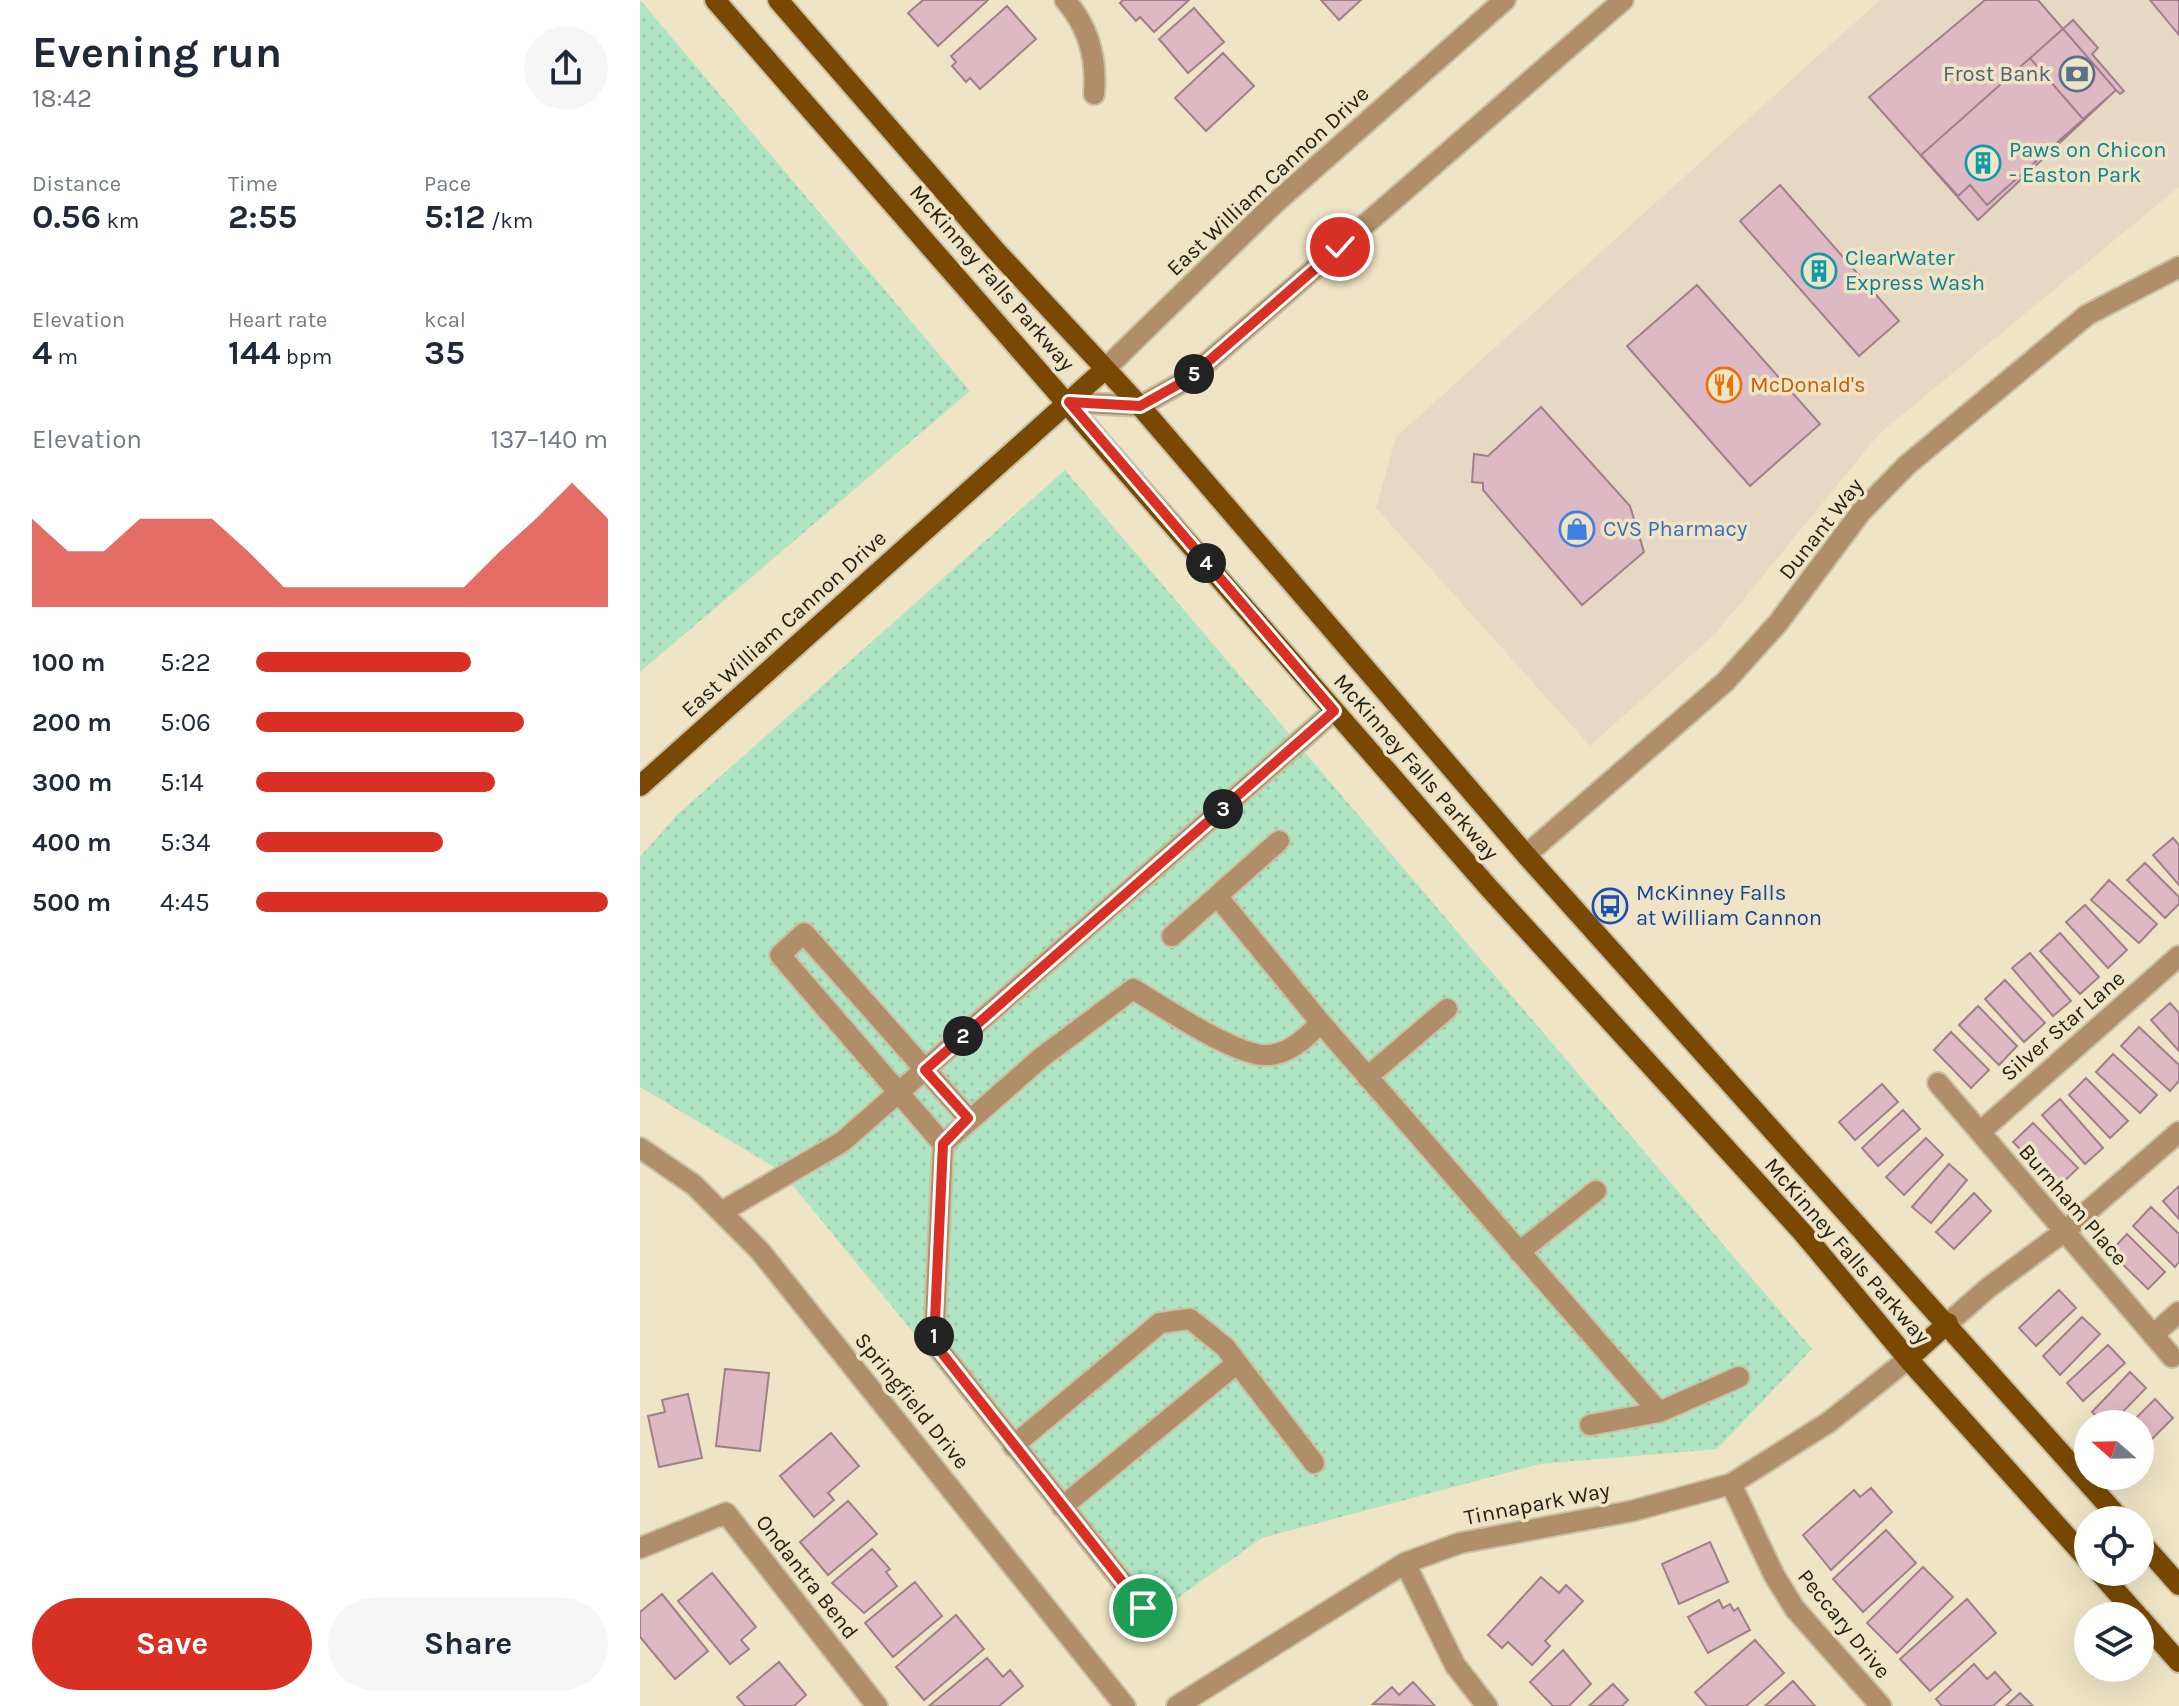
<!DOCTYPE html>
<meta charset="utf-8">
<style>
:root{--surface:#fff;--page:#f6f6f7;--text:#1f2937;--muted:#747a83;--accent:#d93025}
body{margin:0;font-family:Karla,sans-serif;background:var(--page);color:var(--text);height:100vh;display:flex;flex-direction:column;font-size:30px;white-space:nowrap}
*{box-sizing:border-box;margin:0}
p{font-size:26px;color:var(--muted)}
.icon{flex:none;width:44px;height:44px;fill:none;stroke:currentColor;stroke-width:2;stroke-linecap:round;stroke-linejoin:round}
.map{position:relative;flex:1;overflow:hidden}
.drawer{display:flex;flex-direction:column;background:var(--surface);width:640px}
.drawer>*{flex:none}
.needle{width:52px;rotate:290deg}
.fabs{position:absolute;left:1434px;top:1410px;display:grid;gap:16px}
.fabs a{display:grid;place-items:center;width:80px;height:80px;border-radius:50%;background:var(--surface);box-shadow:0 8px 32px #0002;font-size:40px}
.pin{position:absolute;display:grid;place-items:center;width:68px;height:68px;color:#fff;margin:-34px;border:4px solid #fff;border-radius:50%;box-shadow:0 2px 8px #0007}
.km{position:absolute;width:40px;height:40px;margin:-20px;border-radius:50%;background:#222;color:#fff;font-size:22px;line-height:40px;text-align:center}
.round{display:grid;place-items:center;flex:none;width:84px;height:84px;border-radius:42px;background:var(--page)}
.head{display:flex;align-items:center;justify-content:space-between;height:136px;padding:0 32px}
h1{font-size:44px;font-weight:700;line-height:60px}
.metrics{display:grid;grid-template-columns:repeat(3,1fr);gap:12px;height:136px;padding:8px 32px}
.metrics div{display:grid;align-content:center}
.metrics b{font-size:34px;font-weight:700}
.metrics small{font-size:22px;font-weight:400}
.metrics p{font-size:22px}
.chart{height:224px;padding:16px 32px}
.chart p{display:flex;justify-content:space-between}
.chart svg{width:100%;height:144px;margin-top:8px;fill:var(--accent);opacity:.7}
.cta{display:flex;gap:16px;margin-top:auto;padding:16px 32px}
.cta a{flex:1;height:92px;border-radius:48px;background:var(--accent);color:#fff;font-size:32px;font-weight:700;line-height:92px;text-align:center}
.cta a+a{background:var(--page);color:var(--text)}
ul{padding:0 32px;list-style:none;font-size:26px}
li{display:grid;grid-template-columns:128px 96px 1fr;align-items:center;height:60px}
li i{height:20px;border-radius:10px;background:var(--accent)}
main{display:flex;flex:1;min-height:0}
.map>svg:first-child{display:block}
.commercial{fill:#e7d8c5}
.grass{fill:url(#grass-dots)}
.building{fill:#ddb9c4;stroke:#a07f8a;stroke-width:2}
.lines{fill:none;stroke-linecap:round;stroke-linejoin:round}
.minor-casing{stroke:#cac1a5;stroke-width:24}
.major-casing{stroke:#cac1a5;stroke-width:24}
.minor{stroke:#b18e6a;stroke-width:20}
.major{stroke:#794903;stroke-width:20}
.route-casing{stroke:#fff;stroke-width:16}
.route{stroke:#d93025;stroke-width:10}
.labels{text-anchor:middle;dominant-baseline:central;stroke-width:7;stroke-linejoin:round;paint-order:stroke}
.service-label{font-size:22px;fill:#4e5e75;stroke:#efe4c5;text-anchor:end}
.culture-label{font-size:22px;fill:#0d838f;stroke:#efe4c5;text-anchor:start}
.street-label{font-size:22px;fill:#242015;stroke:#efe4c5}
.food-label{font-size:22px;fill:#c56008;stroke:#efe4c5;text-anchor:start}
.shop-label{font-size:22px;fill:#366cbe;stroke:#efe4c5;text-anchor:start}
.transit-label{font-size:22px;fill:#164399;stroke:#efe4c5;text-anchor:start}
</style>
<main>
<section class="drawer">
<div class="head"><div><h1>Evening run</h1><p>18:42</p></div><a class="round"><svg class="icon" aria-label="share" viewBox="0 0 24 24"><path d="M12 15V3M7 8l5-5 5 5M5 13v7h14v-7"/></svg></a></div>
<div class="metrics">
<div><p>Distance</p><b>0.56<small> km</small></b></div>
<div><p>Time</p><b>2:55</b></div>
<div><p>Pace</p><b>5:12<small> /km</small></b></div>
</div>
<div class="metrics">
<div><p>Elevation</p><b>4<small> m</small></b></div>
<div><p>Heart rate</p><b>144<small> bpm</small></b></div>
<div><p>kcal</p><b>35</b></div>
</div>
<div class="chart"><p><span>Elevation</span>137–140 m</p>
<svg viewBox="0 0 160 44" preserveAspectRatio="none"><path d="M0 44V17L10 27L20 27L30 17L40 17L50 17L60 27L70 38L80 38L90 38L100 38L110 38L120 38L130 27L140 17L150 6L160 17V44z"/></svg>
</div>
<ul>
<li><b>100 m</b>5:22<i style="width:61%"></i></li>
<li><b>200 m</b>5:06<i style="width:76%"></i></li>
<li><b>300 m</b>5:14<i style="width:68%"></i></li>
<li><b>400 m</b>5:34<i style="width:53%"></i></li>
<li><b>500 m</b>4:45<i style="width:100%"></i></li>
</ul>
<div class="cta"><a>Save</a><a>Share</a></div>
</section>
<div class="map">
<svg width="1539" height="1706" viewBox="0 0 1539 1706">
<defs>
<pattern id="grass-dots" width="8" height="8" patternUnits="userSpaceOnUse" patternTransform="scale(2)"><rect width="8" height="8" fill="#afe5c3"/><path d="M2 2h.1M6 6h.1" fill="none" stroke="#96c4a7" stroke-width="1.8" stroke-linecap="round"/></pattern>
</defs>
<rect width="100%" height="100%" fill="#efe4c5"/>
<path class="commercial" d="M 1240,0 L 1539,0 L 1539,187 L 1240,433 L 1076,633 L 950,746 L 736,508 L 756,437 Z"/>
<path class="grass" d="M 0,0 L 330,391 L 0,672 Z
M 425,470 L 1172,1349 L 1077,1449 L 900,1464 L 622,1538 L 508,1619 L 141,1171 L 0,1087 L 0,857 L 37,815 Z"/>
<path class="building" d="M 283,0 L 348,0 L 298,46 L 268,13 Z
M 483,0 L 549,0 L 514,32 L 500,17 L 496,21 L 480,3 Z
M 681,0 L 721,0 L 699,20 Z
M 1345,0 L 1398,0 L 1476,90 L 1338,220 L 1229,97 Z
M 1510,0 L 1539,0 L 1539,35 Z
M 367,6 L 396,39 L 340,89 L 330,78 L 326,82 L 312,66 L 316,62 L 311,56 Z
M 554,8 L 584,42 L 548,73 L 519,39 Z
M 1433,20 L 1458,48 L 1452,54 L 1484,91 L 1480,94 L 1476,90 L 1347,205 L 1330,185 L 1318,196 L 1281,155 Z
M 1433,20 L 1458,48 L 1452,54 L 1484,91 L 1480,94 L 1476,90 L 1443,119 L 1390,58 Z
M 583,53 L 614,86 L 566,131 L 535,98 Z
M 1140,185 L 1259,321 L 1219,356 L 1100,221 Z
M 1057,285 L 1180,424 L 1110,486 L 987,346 Z
M 901,407 L 990,506 L 1004,552 L 942,605 L 843,490 L 843,483 L 832,482 L 834,454 L 848,456 Z
M 1533,838 L 1539,845 L 1539,885 L 1513,855 Z
M 1505,863 L 1539,897 L 1539,904 L 1525,918 L 1487,880 Z
M 1469,880 L 1517,924 L 1499,943 L 1451,900 Z
M 1445,905 L 1487,950 L 1468,968 L 1426,922 Z
M 1420,933 L 1459,977 L 1440,994 L 1400,951 Z
M 1390,953 L 1431,1001 L 1413,1016 L 1372,968 Z
M 1365,980 L 1405,1023 L 1384,1042 L 1345,999 Z
M 1530,1003 L 1539,1013 L 1539,1051 L 1511,1020 Z
M 1338,1006 L 1377,1046 L 1359,1065 L 1319,1025 Z
M 1499,1027 L 1539,1065 L 1539,1081 L 1530,1091 L 1481,1046 Z
M 1311,1032 L 1349,1070 L 1331,1088 L 1294,1050 Z
M 1473,1054 L 1517,1095 L 1500,1113 L 1456,1072 Z
M 1446,1078 L 1488,1121 L 1470,1138 L 1429,1095 Z
M 1242,1084 L 1258,1102 L 1215,1140 L 1199,1122 Z
M 1420,1099 L 1463,1148 L 1445,1164 L 1402,1115 Z
M 1263,1110 L 1280,1129 L 1238,1166 L 1222,1148 Z
M 1393,1123 L 1438,1168 L 1418,1187 L 1373,1142 Z
M 1286,1138 L 1303,1155 L 1264,1195 L 1246,1177 Z
M 1309,1164 L 1327,1180 L 1291,1223 L 1272,1207 Z
M 1539,1186 L 1539,1219 L 1523,1201 Z
M 1334,1193 L 1351,1211 L 1314,1249 L 1296,1232 Z
M 1511,1207 L 1539,1234 L 1539,1262 L 1535,1267 L 1493,1226 Z
M 1487,1234 L 1525,1272 L 1508,1289 L 1470,1252 Z
M 1419,1290 L 1436,1308 L 1396,1346 L 1379,1328 Z
M 1442,1317 L 1460,1334 L 1420,1375 L 1403,1356 Z
M 1468,1345 L 1485,1363 L 1443,1401 L 1427,1383 Z
M 85,1369 L 129,1373 L 120,1451 L 76,1446 Z
M 1490,1372 L 1506,1388 L 1471,1424 L 1464,1424 L 1452,1412 Z
M 48,1394 L 62,1458 L 19,1467 L 8,1416 L 25,1412 L 22,1400 Z
M 1515,1399 L 1533,1418 L 1500,1451 L 1500,1424 L 1490,1424 Z
M 191,1433 L 219,1466 L 188,1493 L 194,1500 L 174,1517 L 140,1476 Z
M 1231,1488 L 1252,1512 L 1191,1570 L 1163,1535 L 1214,1490 L 1220,1497 Z
M 208,1501 L 237,1534 L 188,1575 L 160,1542 Z
M 1246,1530 L 1276,1563 L 1223,1612 L 1193,1579 Z
M 1070,1542 L 1088,1582 L 1039,1604 L 1022,1564 Z
M 232,1549 L 250,1569 L 246,1572 L 257,1586 L 224,1613 L 192,1583 Z
M 1283,1567 L 1313,1597 L 1257,1653 L 1227,1623 Z
M 72,1573 L 116,1627 L 101,1640 L 109,1649 L 90,1664 L 38,1601 Z
M 901,1577 L 919,1593 L 926,1585 L 943,1601 L 905,1641 L 910,1646 L 892,1665 L 868,1642 L 862,1648 L 848,1635 Z
M 275,1582 L 302,1616 L 253,1657 L 225,1623 Z
M 22,1594 L 68,1651 L 35,1679 L 0,1637 L 0,1612 Z
M 1327,1599 L 1356,1633 L 1290,1691 L 1260,1659 Z
M 1079,1600 L 1083,1608 L 1090,1604 L 1094,1611 L 1098,1608 L 1110,1630 L 1068,1653 L 1048,1617 Z
M 316,1615 L 344,1649 L 284,1700 L 256,1667 Z
M 1115,1640 L 1144,1673 L 1106,1706 L 1067,1706 L 1055,1692 Z
M 923,1650 L 951,1684 L 929,1706 L 913,1706 L 890,1682 Z
M 347,1658 L 363,1677 L 370,1670 L 383,1686 L 359,1706 L 289,1706 Z
M 139,1662 L 166,1695 L 154,1706 L 105,1706 L 97,1697 Z
M 1334,1664 L 1347,1679 L 1355,1672 L 1371,1690 L 1353,1706 L 1302,1706 L 1296,1699 Z
M 1153,1681 L 1175,1706 L 1125,1706 Z
M 773,1682 L 795,1706 L 733,1704 L 752,1687 L 759,1695 Z
M 973,1684 L 988,1700 L 982,1706 L 949,1706 Z
M 1380,1693 L 1393,1706 L 1366,1706 Z"/>
<g class="lines">
<g class="minor-casing">
<path id="minor" d="M 425,0 C 449,27 457,59 454,94
M 464,370 L 634,204 L 865,0
M 429,402 L 500,406 L 548,379 L 983,0
M 886,855 L 1085,682 L 1138,623 L 1221,512 L 1267,465 L 1447,315 L 1539,267
M 577,896 L 681,1023
M 532,936 L 639,841
M 727,1077 L 807,1009
M 1298,1083 L 1532,1357
M 1340,1132 L 1539,956
M 303,1144 L 140,955 L 164,933 L 328,1118
M 0,1148 L 54,1185 L 120,1251 L 485,1706
M 83,1211 L 202,1142 L 694,711
M 879,1252 L 956,1191
M 1308,1323 L 1348,1288 L 1425,1231 L 1539,1132
M 1513,1335 L 1539,1312
M 950,1425 L 1019,1412
M 373,1446 L 520,1323 L 550,1319 L 585,1347 L 674,1463
M 1091,1484 L 1134,1575 L 1155,1609 L 1241,1706
M 422,1507 L 596,1364
M 0,1548 L 86,1513 L 237,1706
M 765,1563 L 815,1665 L 847,1706
M 503,1608 L 294,1343 L 303,1144 L 402,1057 L 493,989 C 522,1006 596,1057 628,1055 C 650,1054 666,1037 681,1023 L 1019,1412 L 1099,1377
M 537,1706 L 765,1563 L 820,1543 L 992,1511 L 1091,1484 L 1189,1422 L 1268,1359"/>
</g>
<g class="major-casing">
<path id="major" d="M 75,0 L 849,888 L 1163,1233 L 1268,1359 L 1448,1560
M 138,0 L 356,251 L 500,406 L 886,855 L 1481,1520
M 0,786 L 464,370
M 1268,1359 L 1308,1323
M 1500,1541 L 1539,1585
M 1459,1572 L 1498,1616
M 1500,1618 L 1539,1662"/>
</g>
<use href="#minor" class="minor"/>
<use href="#major" class="major"/>
</g>
<g class="lines">
<g class="route-casing">
<path id="route" d="M 503,1608 L 294,1343 L 303,1144 L 328,1118 L 285,1070 L 694,711 L 429,402 L 500,406 L 548,379 L 700,247"/>
</g>
<use href="#route" class="route"/>
</g>
<defs>
<g id="bank-ring" transform="scale(1.8)"><circle r="9.5" fill="#efe4c5" stroke="#5c6f8a" stroke-width="1.5"/><path d="M-6-4H6V4H-6ZM0-2.3a2.3 2.3 0 1 0 0 4.6a2.3 2.3 0 1 0 0-4.6Z" fill="#5c6f8a"/></g>
<g id="building-ring" transform="scale(1.8)"><circle r="9.5" fill="#efe4c5" stroke="#0f9aa8" stroke-width="1.5"/><path d="M-4-6H4V6H1V3H-1V6H-4ZM-2.5-4.3h1.7v1.8h-1.7ZM.8-4.3h1.7v1.8H.8ZM-2.5-1h1.7V.8h-1.7ZM.8-1h1.7V.8H.8Z" fill="#0f9aa8"/></g>
<g id="restaurant-ring" transform="scale(1.8)"><circle r="9.5" fill="#efe4c5" stroke="#e8710a" stroke-width="1.5"/><path d="M-5-6h1v4h1v-4h1v4h1v-4h1v5L-1.5 .5V6h-2V.5L-5-1ZM5-6V6H3V1.5H1.5Q1.5-4 5-6Z" fill="#e8710a"/></g>
<g id="shop-ring" transform="scale(1.8)"><circle r="9.5" fill="#efe4c5" stroke="#3f7fe0" stroke-width="1.5"/><path d="M-5-2.5h2.3a2.7 3.5 0 0 1 5.4 0H5L5.5 6h-11ZM-1.5-2.5h3a1.5 2.3 0 0 0-3 0Z" fill="#3f7fe0"/></g>
<g id="bus-ring" transform="scale(1.8)"><circle r="9.5" fill="#efe4c5" stroke="#1a4fb4" stroke-width="1.5"/><path d="M-5-6H5V4H4V6H2V4H-2V6H-4V4H-5ZM-3.5-4V0h7V-4ZM-3.5 1.2v1.5H-2V1.2ZM2 1.2v1.5H3.5V1.2Z" fill="#1a4fb4"/></g>
</defs>
<g fill-rule="evenodd">
<use href="#bank-ring" x="1437" y="74"/>
<use href="#building-ring" x="1343" y="163"/>
<use href="#building-ring" x="1179" y="271"/>
<use href="#restaurant-ring" x="1084" y="385"/>
<use href="#shop-ring" x="937" y="529"/>
<use href="#bus-ring" x="970" y="906"/>
</g>
<g class="labels">
<g class="service-label">
<text x="1411" y="74">Frost Bank</text>
</g>
<g class="culture-label">
<text x="1369" y="150">Paws on Chicon<tspan x="1369" dy="25">- Easton Park</tspan></text>
<text x="1205" y="258">ClearWater<tspan x="1205" dy="25">Express Wash</tspan></text>
</g>
<g class="street-label">
<text transform="translate(628 181) rotate(-43)">East William Cannon Drive</text>
<text transform="translate(352 278) rotate(49)">McKinney Falls Parkway</text>
<text transform="translate(1181 529) rotate(-52)">Dunant Way</text>
<text transform="translate(144 624) rotate(-42)">East William Cannon Drive</text>
<text transform="translate(776 767) rotate(49)">McKinney Falls Parkway</text>
<text transform="translate(1423 1026) rotate(-41)">Silver Star Lane</text>
<text transform="translate(1433 1205) rotate(49)">Burnham Place</text>
<text transform="translate(1207 1251) rotate(49)">McKinney Falls Parkway</text>
<text transform="translate(272 1401) rotate(51)">Springfield Drive</text>
<text transform="translate(897 1504) rotate(-11)">Tinnapark Way</text>
<text transform="translate(167 1577) rotate(52)">Ondantra Bend</text>
<text transform="translate(1204 1624) rotate(51)">Peccary Drive</text>
</g>
<g class="food-label">
<text x="1110" y="385">McDonald's</text>
</g>
<g class="shop-label">
<text x="963" y="529">CVS Pharmacy</text>
</g>
<g class="transit-label">
<text x="996" y="893">McKinney Falls<tspan x="996" dy="25">at William Cannon</tspan></text>
</g>
</g>
</svg>
<div class="fabs">
<a><svg class="needle" viewBox="-14 -14 28 28"><path d="M0-13l5 13h-10z" fill="#e53935"/><path d="M0 13l5-13h-10z" fill="#747a83"/></svg></a>
<a><svg class="icon" aria-label="locate" viewBox="0 0 24 24"><circle cx="12" cy="12" r="6"/><path d="M12 2v4M12 18v4M2 12h4M18 12h4"/></svg></a>
<a><svg class="icon" aria-label="layers" viewBox="0 0 24 24"><path d="M12 4l9 5-9 5-9-5zM3 14l9 5 9-5"/></svg></a>
</div>
<div class="pin" style="left:503px;top:1608px;background:#1e9e55"><svg class="icon" aria-label="arrive" viewBox="0 0 24 24"><path d="M6 21V4h12l-3 4 3 4H6"/></svg></div>
<div class="pin" style="left:700px;top:247px;background:#d93025"><svg class="icon" aria-label="check" viewBox="0 0 24 24"><path d="M5 12l5 5 9-10"/></svg></div>
<b class="km" style="left:294px;top:1336px">1</b>
<b class="km" style="left:323px;top:1036px">2</b>
<b class="km" style="left:583px;top:809px">3</b>
<b class="km" style="left:566px;top:563px">4</b>
<b class="km" style="left:554px;top:374px">5</b>
</div>
</main>
